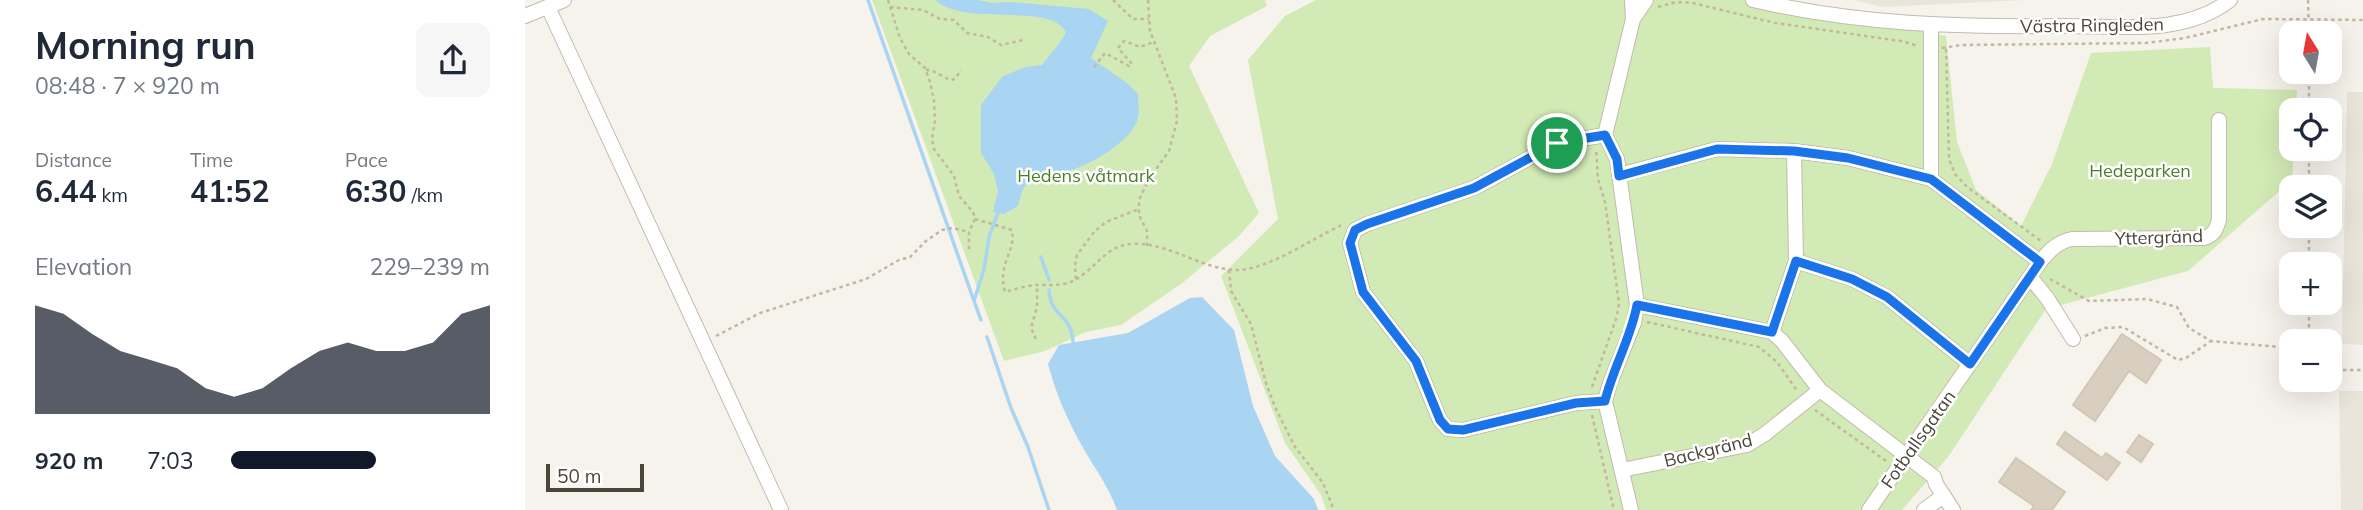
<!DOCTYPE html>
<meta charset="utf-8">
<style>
:root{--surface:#fff;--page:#f6f6f7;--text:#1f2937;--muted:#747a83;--accent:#111827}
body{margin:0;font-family:Mulish,sans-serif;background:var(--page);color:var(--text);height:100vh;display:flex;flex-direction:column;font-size:26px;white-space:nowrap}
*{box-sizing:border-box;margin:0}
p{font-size:23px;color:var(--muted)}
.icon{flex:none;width:38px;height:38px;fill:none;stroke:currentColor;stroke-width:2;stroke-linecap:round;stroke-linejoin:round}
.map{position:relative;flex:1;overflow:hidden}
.panel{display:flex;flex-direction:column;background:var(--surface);width:525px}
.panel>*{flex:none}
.needle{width:46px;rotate:349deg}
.fabs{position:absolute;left:1754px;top:21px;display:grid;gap:14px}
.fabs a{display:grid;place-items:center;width:63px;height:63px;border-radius:14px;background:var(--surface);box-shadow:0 7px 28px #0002;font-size:35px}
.scale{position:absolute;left:21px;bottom:18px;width:98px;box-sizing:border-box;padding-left:7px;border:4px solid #4b4439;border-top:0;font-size:19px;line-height:24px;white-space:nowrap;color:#4b4439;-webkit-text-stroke:5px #fff;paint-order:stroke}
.pin{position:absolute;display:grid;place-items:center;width:60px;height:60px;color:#fff;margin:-30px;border:4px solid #fff;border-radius:50%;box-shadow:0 2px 7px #0007}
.round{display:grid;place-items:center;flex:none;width:74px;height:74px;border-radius:14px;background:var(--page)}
.head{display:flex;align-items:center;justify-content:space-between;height:119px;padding:0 35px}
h1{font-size:38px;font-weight:700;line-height:52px}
.stats{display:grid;grid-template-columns:repeat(3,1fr);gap:10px;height:119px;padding:7px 35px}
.stats div{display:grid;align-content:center}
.stats b{font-size:30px;font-weight:700}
.stats small{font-size:19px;font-weight:400}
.stats p{font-size:19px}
.chart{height:196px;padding:14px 35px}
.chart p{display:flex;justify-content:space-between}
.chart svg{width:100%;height:126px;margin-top:7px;fill:var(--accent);opacity:.7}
ul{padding:0 35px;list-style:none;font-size:23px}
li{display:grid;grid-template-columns:112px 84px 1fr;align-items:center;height:52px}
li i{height:18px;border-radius:9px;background:var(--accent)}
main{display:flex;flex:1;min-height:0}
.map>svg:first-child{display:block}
.residential{fill:#eae5da}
.green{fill:#d2eab5}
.water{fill:#a9d4f2}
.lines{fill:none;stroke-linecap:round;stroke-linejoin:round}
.stream{stroke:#a9d4f2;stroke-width:3.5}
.building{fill:#d8cfc1;stroke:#d3c7b4;stroke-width:2}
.minor-casing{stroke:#c2bbae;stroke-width:16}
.path{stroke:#c4b79f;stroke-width:2.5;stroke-dasharray:3.5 3.5;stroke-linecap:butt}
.minor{stroke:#fff;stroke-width:14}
.route-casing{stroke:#fff;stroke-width:14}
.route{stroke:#1a73e8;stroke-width:9}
.labels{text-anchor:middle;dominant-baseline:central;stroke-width:5;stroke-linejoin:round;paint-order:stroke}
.street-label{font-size:18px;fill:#4b4439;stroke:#fff}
.park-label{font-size:18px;fill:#4a7f2a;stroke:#fff}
</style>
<main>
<section class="panel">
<div class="head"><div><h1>Morning run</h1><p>08:48 · 7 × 920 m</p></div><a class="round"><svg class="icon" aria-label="share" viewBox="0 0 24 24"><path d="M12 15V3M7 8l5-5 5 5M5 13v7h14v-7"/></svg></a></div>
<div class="stats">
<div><p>Distance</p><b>6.44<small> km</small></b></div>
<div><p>Time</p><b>41:52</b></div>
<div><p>Pace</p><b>6:30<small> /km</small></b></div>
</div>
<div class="chart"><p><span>Elevation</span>229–239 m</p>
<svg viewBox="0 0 160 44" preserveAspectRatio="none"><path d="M0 44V6L10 9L20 16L30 22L40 25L50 28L60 35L70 38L80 35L90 28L100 22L110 19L120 22L130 22L140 19L150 9L160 6V44z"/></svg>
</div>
<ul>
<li><b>920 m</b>7:03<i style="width:56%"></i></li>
</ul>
</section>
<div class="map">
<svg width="1838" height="510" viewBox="0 0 1838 510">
<rect width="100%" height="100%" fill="#f6f3ec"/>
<path class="residential" d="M 1328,0 L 1500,0 L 1358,7 Z
M 1822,92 L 1838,92 L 1838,345 L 1817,344 Z
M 1814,391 L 1838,391 L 1838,510 L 1816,510 Z"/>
<path class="green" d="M 347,0 L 740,0 L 742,6 L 685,36 L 664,66 L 734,213 L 714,236 L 656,284 L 596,325 L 561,332 L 520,351 L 479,361 Z
M 791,0 L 1234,0 L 1421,36 L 1432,142 L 1451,190 L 1496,226 L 1527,164 L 1566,53 L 1685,47 L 1688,88 L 1772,90 L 1771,110 L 1766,110 L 1766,149 L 1769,149 L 1767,180 L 1663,271 L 1521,309 L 1423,457 L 1377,510 L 801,510 L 796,495 L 760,443 L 696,276 L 753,219 L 723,60 L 760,16 Z"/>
<path class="water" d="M 410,0 L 453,0 L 466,3 L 484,2 L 564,9 L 583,21 L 566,58 L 602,83 L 613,94 C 613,101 615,110 613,117 C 610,139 567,164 546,170 C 538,173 519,172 508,173 L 497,191 L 493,206 L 479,214 L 468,212 L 473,192 L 469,174 L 456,153 L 456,105 L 477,77 L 500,67 L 517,65 C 523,57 539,39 541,32 C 524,1 442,28 410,0 Z
M 677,297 L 709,330 L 728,406 L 750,456 L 789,499 L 793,510 L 592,510 C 584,487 569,467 557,446 C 542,419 531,394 523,364 L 534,345 L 603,333 L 665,298 Z"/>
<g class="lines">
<path class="stream" d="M 343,0 L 449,301
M 516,257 L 524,280
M 524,290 C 526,319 546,312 548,342
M 456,320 L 449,301 L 459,269 L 464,237 L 474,210
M 462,337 L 486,408 L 503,447 L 524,510"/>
</g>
<path class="building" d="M 1597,334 L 1636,360 L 1621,383 L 1604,371 L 1570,421 L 1548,405 Z
M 1540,432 L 1577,458 L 1581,453 L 1595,463 L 1582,480 L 1532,444 Z
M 1614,435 L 1628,444 L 1616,462 L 1602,452 Z
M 1491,458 L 1540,492 L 1527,510 L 1506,510 L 1509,506 L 1474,482 Z"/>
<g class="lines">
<g class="minor-casing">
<path id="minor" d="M 1228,0 C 1335,25 1432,27 1540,26 C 1595,26 1659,36 1705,0
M 23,7 L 256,510
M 0,16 L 39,0
M 1108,19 L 1121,0
M 1080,135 L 1032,143 L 949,188 L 842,224 L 830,230 L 825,243 L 838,292 L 891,361 L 909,406 L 915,420 L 923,429 L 938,430 L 1051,403 L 1080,401
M 1094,175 L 1192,149 L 1269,151 L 1323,158 L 1406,179
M 1271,261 L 1327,279 L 1362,297 L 1445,364
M 1515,262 C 1524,251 1532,242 1547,239 L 1679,238 C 1689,235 1691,230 1694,220 L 1694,120
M 1505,277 L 1522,298 L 1548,339
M 1112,305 L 1247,332 L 1257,341 L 1295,390 L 1409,477 L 1411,484 L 1428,510
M 1247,332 L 1271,261 L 1269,151
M 1097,470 L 1222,445 L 1240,434 L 1295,390
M 1106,510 L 1080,401 L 1085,383 L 1109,323 L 1112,305 L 1092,159 L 1080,135 L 1108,19 L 1107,0
M 1344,510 L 1515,262 L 1406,179 L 1406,25
M 1399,510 L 1418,496"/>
</g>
<path class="path" d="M 363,0 L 375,38 L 384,54 L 400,68 L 405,82 L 409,100 L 410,121 L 407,138 L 409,149 L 429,176 L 434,196 L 448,212 L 450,219 L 444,232 L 444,252
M 588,0 L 608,19 L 624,19
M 1783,0 L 1784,33
M 365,7 L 398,10 L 415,19 L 429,20 L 442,33 L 463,37 L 476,45 L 498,40
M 1133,7 L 1151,2 L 1168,3 L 1250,23 L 1376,41 L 1393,46
M 1417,48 L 1436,45 L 1621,43 L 1660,38 L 1738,19 L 1838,20
M 1421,49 L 1424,159 L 1430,174 L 1442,187 L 1516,241
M 569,67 L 580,53 L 604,66 L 607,64 L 593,48 L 599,41 L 615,47 L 629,42
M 401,70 L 406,70 L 425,80 L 430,79 L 436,70
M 1784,72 L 1784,110
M 1784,149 L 1784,187
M 450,219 L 487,230 C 491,253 472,263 480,292 C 490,289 501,286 511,285 C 524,285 537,286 548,281 C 570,270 581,245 606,244 C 641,241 674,268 709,270 C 740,272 788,238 817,225
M 1784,226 L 1784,264
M 622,246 L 622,231 L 614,215 L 614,200 L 624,179 L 644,151 L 652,121 L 651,98 L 625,31 L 623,0
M 704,270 L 706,291 L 726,324 L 741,383 L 750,407 L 770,447 L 798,483 L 809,510
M 551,279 L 550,266 L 552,255 L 569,232 L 581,222 L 614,209
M 1525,279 L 1564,301 L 1622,299 L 1652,307 L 1664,328 L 1686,341 L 1766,348
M 1784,303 L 1784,341
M 1122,322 L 1234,347 L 1252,362 L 1273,392
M 191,336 L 235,313 L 341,279 L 374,260 L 385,257 L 401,241 L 417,230 L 428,228 L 444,232
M 1560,336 L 1580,328 L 1598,327 L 1653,360 L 1661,358 L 1686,341
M 511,339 L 506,328 L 512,307 L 512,285
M 1804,370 L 1838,370
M 1067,387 L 1092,316 L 1094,303 L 1080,202 L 1073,179 L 1071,149
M 1290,410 L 1361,461
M 1067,415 L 1089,510"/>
<use href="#minor" class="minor"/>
</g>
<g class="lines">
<g class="route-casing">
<path id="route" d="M 1080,135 L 1092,159 L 1094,176 L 1192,149 L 1269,151 L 1323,158 L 1406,179 L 1515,262 L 1445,364 L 1362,297 L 1327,279 L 1271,261 L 1247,332 L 1112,305 C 1106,338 1088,368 1080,401 L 1051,403 L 938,430 L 923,429 L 915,420 L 891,361 L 838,292 L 825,243 L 830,230 L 842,224 L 949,188 L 1032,143 Z"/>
</g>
<use href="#route" class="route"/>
</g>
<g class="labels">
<g class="street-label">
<text transform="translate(1567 25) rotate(-1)">Västra Ringleden</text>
<text transform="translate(1634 237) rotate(-2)">Yttergränd</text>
<text transform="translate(1393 439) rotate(-55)">Fotballsgatan</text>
<text transform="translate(1183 450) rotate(-14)">Backgränd</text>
</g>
<g class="park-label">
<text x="1615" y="170">Hedeparken</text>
<text x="561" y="175">Hedens våtmark</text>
</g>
</g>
</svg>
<div class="fabs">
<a><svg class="needle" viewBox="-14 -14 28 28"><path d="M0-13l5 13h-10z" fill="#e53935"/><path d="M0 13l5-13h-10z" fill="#747a83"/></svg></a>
<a><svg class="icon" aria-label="locate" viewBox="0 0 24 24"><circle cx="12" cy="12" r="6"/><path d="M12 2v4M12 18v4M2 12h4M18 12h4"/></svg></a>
<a><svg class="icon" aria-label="layers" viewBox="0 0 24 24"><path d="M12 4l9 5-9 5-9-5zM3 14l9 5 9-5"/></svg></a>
<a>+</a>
<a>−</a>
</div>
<div class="scale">50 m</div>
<div class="pin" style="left:1032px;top:143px;background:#1e9e55"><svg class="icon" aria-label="arrive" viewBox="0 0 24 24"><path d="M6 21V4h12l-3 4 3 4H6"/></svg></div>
</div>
</main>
